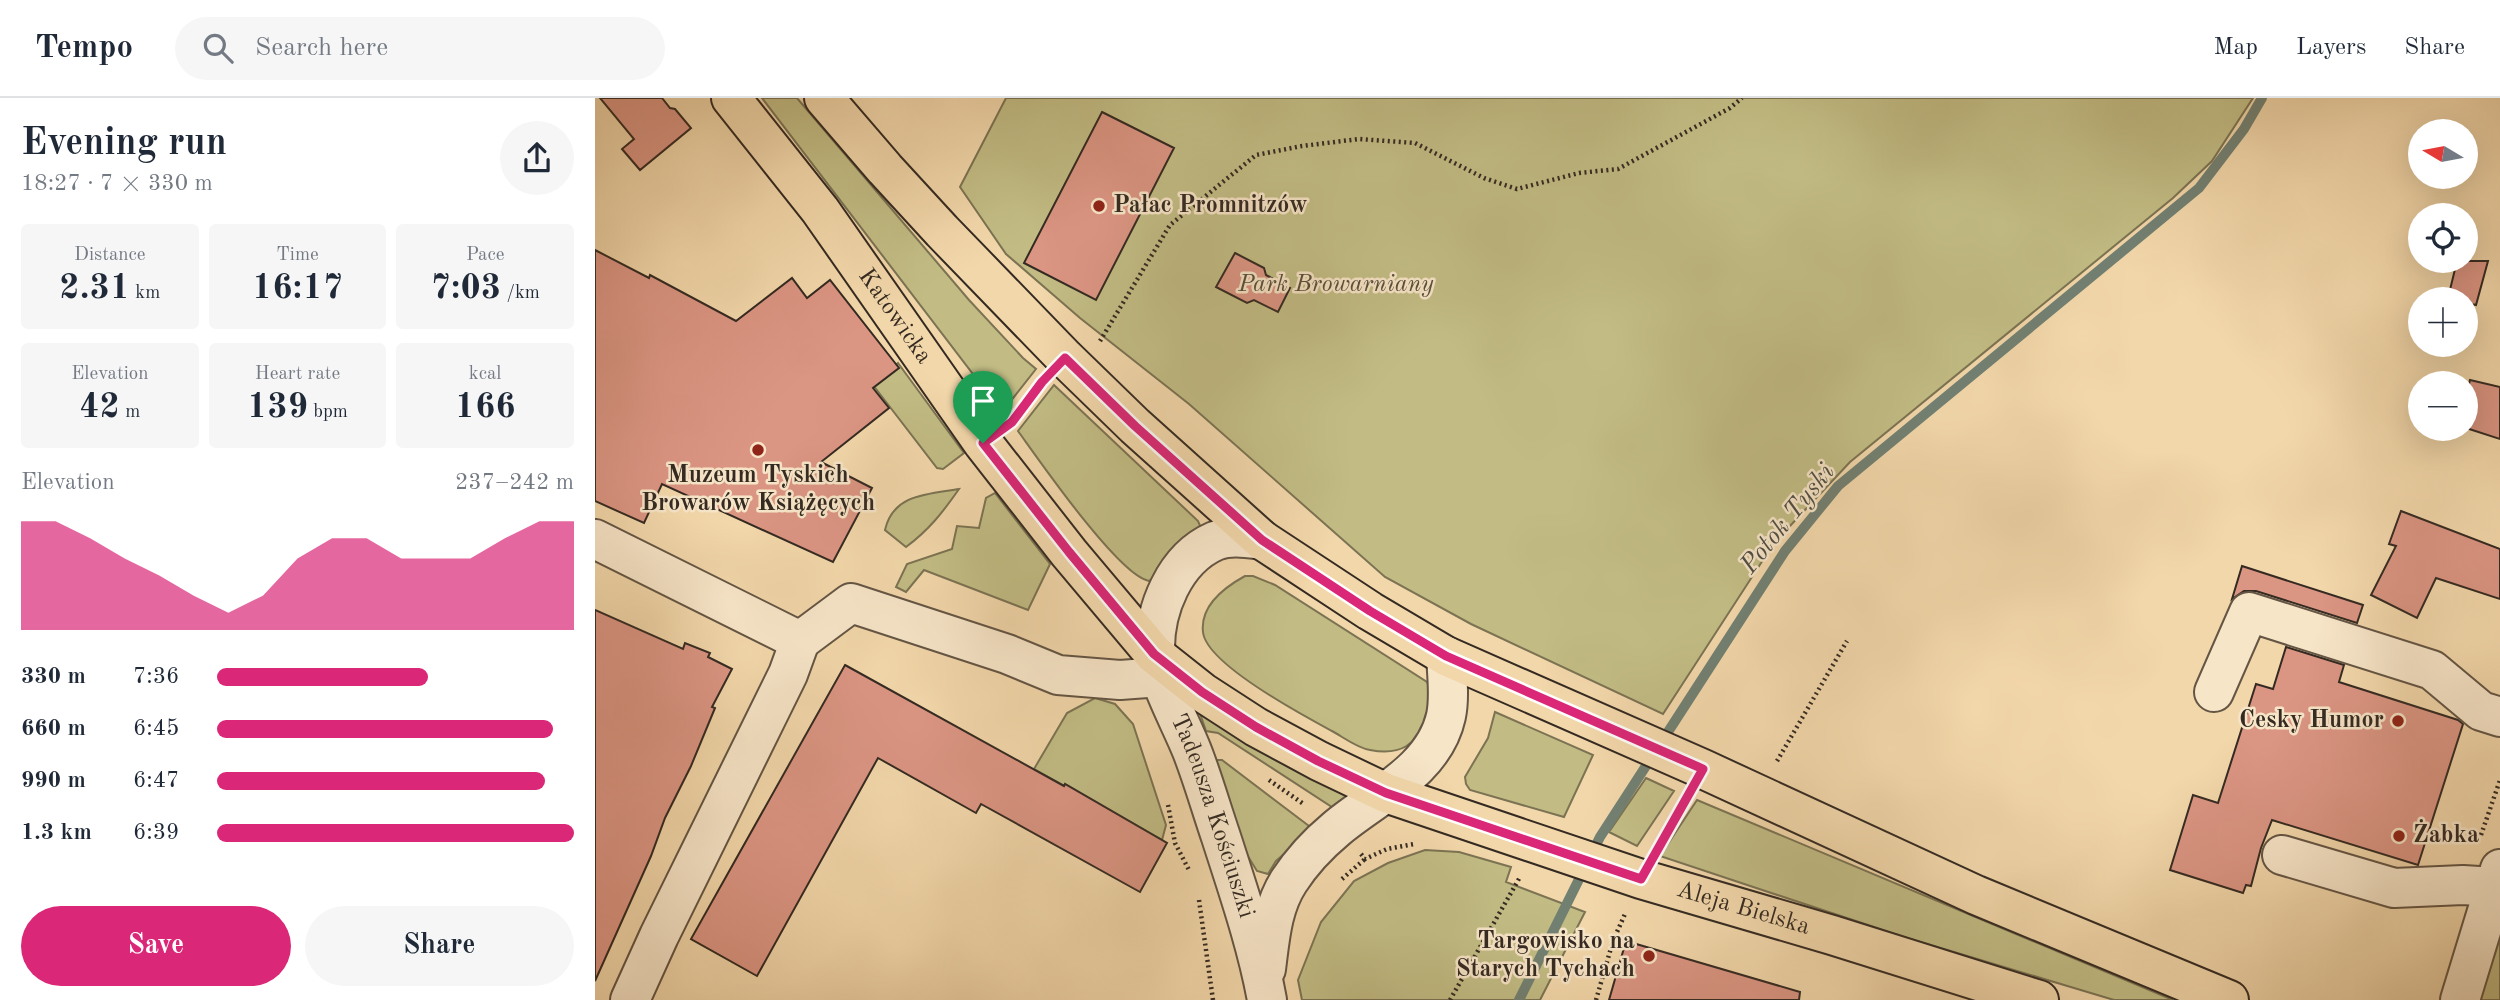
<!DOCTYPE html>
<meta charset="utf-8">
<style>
:root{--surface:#fff;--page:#f6f6f7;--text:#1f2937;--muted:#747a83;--line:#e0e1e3;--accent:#db2777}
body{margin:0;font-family:"Old Standard TT",serif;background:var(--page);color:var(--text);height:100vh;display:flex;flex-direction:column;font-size:26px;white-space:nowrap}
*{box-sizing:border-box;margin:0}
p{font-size:23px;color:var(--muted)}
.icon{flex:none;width:38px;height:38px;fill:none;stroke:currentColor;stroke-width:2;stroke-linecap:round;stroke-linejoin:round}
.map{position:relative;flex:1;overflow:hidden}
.side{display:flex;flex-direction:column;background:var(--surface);width:595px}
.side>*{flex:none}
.needle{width:46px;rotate:280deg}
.tools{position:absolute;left:1813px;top:21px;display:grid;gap:14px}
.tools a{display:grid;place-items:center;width:70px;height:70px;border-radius:50%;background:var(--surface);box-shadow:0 7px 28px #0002;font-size:35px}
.pin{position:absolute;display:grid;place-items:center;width:60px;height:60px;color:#fff;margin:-72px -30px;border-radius:50% 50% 50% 0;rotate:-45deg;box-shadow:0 0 7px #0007}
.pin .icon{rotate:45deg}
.round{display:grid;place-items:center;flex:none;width:74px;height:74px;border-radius:37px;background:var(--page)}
.overview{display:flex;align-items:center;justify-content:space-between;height:119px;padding:0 21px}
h1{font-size:38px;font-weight:700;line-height:52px}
.stats{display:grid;grid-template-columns:repeat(3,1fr);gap:10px;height:119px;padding:7px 21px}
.stats div{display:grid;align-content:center;border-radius:7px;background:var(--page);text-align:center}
.stats b{font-size:35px;font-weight:700}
.stats small{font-size:19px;font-weight:400}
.stats p{font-size:19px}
.chart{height:196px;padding:14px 21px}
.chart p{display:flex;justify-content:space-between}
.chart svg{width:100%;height:126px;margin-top:7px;fill:var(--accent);opacity:.7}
.primary-button{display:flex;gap:14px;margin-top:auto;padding:14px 21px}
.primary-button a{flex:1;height:80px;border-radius:42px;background:var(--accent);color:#fff;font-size:28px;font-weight:700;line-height:80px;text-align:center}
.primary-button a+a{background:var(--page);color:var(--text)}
ul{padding:0 21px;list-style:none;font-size:23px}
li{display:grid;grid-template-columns:112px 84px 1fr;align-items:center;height:52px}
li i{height:18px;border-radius:9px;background:var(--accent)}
header{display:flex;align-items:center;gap:42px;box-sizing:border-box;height:98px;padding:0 35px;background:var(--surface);border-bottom:2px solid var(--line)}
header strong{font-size:33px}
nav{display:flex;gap:38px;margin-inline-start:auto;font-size:24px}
.search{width:490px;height:63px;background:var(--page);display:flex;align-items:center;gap:18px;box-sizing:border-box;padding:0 24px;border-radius:38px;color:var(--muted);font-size:26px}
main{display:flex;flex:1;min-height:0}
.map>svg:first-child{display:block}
.green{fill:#c2bc84;stroke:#7b7353;stroke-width:2}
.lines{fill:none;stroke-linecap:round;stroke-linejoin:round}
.stream{stroke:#728072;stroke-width:10}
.building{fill:#db9583;stroke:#342a22;stroke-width:2}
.minor-casing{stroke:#645544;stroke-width:42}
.major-casing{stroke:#342a22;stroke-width:42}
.path{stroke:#342a22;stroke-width:4.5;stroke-dasharray:2 3.5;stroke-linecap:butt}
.minor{stroke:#f7e5c8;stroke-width:38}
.major{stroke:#f2d7aa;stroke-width:38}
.route-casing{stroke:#fff;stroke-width:14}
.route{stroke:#db2777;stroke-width:9}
.poi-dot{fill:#8f2418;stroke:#f7e5c8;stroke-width:2.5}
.labels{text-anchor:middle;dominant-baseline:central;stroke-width:5;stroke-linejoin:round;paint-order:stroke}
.poi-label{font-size:24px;font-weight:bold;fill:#342a22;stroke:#f7e5c8;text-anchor:start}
.park-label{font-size:24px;font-style:italic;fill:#584e3a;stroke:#f7e5c8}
.street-label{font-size:24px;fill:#342a22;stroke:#f7e5c8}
.water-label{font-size:26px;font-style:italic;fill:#4e4e44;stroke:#f7e5c8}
</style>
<header>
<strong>Tempo</strong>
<div class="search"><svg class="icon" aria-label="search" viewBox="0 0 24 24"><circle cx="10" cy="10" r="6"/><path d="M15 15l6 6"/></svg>Search here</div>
<nav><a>Map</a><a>Layers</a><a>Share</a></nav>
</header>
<main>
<section class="side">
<div class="overview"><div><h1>Evening run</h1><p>18:27 · 7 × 330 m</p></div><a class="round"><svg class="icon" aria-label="share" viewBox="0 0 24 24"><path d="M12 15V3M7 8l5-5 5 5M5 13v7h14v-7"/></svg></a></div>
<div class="stats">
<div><p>Distance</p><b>2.31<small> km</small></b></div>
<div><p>Time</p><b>16:17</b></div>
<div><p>Pace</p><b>7:03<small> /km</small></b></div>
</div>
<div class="stats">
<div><p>Elevation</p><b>42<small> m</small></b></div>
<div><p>Heart rate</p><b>139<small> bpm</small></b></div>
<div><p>kcal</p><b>166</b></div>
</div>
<div class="chart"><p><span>Elevation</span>237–242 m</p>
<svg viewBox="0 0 160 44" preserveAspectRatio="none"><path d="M0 44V6L10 6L20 12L30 19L40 25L50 32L60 38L70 32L80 19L90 12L100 12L110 19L120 19L130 19L140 12L150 6L160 6V44z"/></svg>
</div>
<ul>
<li><b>330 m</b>7:36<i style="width:59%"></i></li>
<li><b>660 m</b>6:45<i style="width:94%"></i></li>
<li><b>990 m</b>6:47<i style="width:92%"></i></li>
<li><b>1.3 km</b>6:39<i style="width:100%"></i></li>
</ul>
<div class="primary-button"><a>Save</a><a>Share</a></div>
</section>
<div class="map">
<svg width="1905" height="902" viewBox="0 0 1905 902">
<rect width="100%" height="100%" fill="#f2d7aa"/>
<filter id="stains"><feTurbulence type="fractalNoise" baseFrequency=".00286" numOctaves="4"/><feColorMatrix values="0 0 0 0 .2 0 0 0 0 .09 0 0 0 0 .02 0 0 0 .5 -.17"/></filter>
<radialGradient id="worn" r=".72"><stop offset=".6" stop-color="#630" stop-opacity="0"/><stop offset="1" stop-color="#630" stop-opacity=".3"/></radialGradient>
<path class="green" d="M 167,0 L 202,0 L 374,202 L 428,260 L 441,271 L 407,314 Z
M 411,0 L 1658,0 L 1617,63 L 1578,100 L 1255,364 L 1179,445 L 1068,616 L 876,526 L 790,479 L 594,306 L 485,220 L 411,156 L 365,89 Z
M 303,265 L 369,355 L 348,371 L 342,370 L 278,287 Z
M 459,287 L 603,423 L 607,432 L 563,477 L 554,483 C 524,478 444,362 423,333 Z
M 364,391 C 348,414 334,432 311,449 L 290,432 C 298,396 333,396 364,391 Z
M 400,395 L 455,466 L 433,512 L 329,472 L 311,494 L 301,489 L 312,466 L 357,451 L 362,428 L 384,430 L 391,400 Z
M 650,478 L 658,478 L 680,487 L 832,584 C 838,597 838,606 833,619 C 821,647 806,658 775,652 C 762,650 748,639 737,633 C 709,618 611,566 608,534 C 605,508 630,489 650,478 Z
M 500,600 L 520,606 L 538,626 L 571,727 L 567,742 L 439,671 L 472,615 Z
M 601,604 L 762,696 L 740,711 L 623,635 L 611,633 Z
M 900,614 L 998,657 L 969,719 L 875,692 L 871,686 L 870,679 L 893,640 Z
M 617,662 L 627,662 L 718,731 L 681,763 L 673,776 L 662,773 L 649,752 Z
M 1051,680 L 1079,693 L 1042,748 L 1014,734 Z
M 1102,702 L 1578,902 L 1519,902 L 1309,839 L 1065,758 Z
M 830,752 L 864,754 L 916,769 L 911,784 L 990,814 L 945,902 L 707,902 L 703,882 L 726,824 L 759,783 L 793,765 Z
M 1905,834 L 1905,902 L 1884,902 Z"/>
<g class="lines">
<path class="stream" d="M 924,902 L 1005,739 L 1190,453 L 1243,388 L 1604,90 L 1649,31 L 1667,0"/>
</g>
<path class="building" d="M 5,0 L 67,0 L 75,10 L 80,11 L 96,30 L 45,72 L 27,51 L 39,41 Z
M 507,14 L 579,50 L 501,202 L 429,165 Z
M 0,152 L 54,180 L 55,177 L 141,223 L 197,180 L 212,200 L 235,182 L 304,270 L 278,290 L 294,310 L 226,364 L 277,390 L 238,464 L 67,386 L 49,425 L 0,403 Z
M 640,155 L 669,170 L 671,177 L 695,190 L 683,214 L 659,202 L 652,205 L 621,189 Z
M 1862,163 L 1893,163 L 1881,207 L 1871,205 L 1871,201 L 1853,200 Z
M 1875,282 L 1905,289 L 1905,341 L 1871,330 L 1871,298 Z
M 1806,413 L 1905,451 L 1905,501 L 1841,480 L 1822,520 L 1776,497 L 1801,448 L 1794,446 Z
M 1647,468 L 1768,507 L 1762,525 L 1661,493 L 1649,493 L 1637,501 Z
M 0,512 L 88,551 L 90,545 L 115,555 L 113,559 L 137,571 L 117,609 L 120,610 L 96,668 L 70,720 L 56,758 L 0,883 Z
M 1691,549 L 1749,567 L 1744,584 L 1863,622 L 1868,626 L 1823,767 L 1677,722 L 1666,750 L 1656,788 L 1651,787 L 1648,795 L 1575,772 L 1598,697 L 1623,705 L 1661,586 L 1678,591 Z
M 250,567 L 469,688 L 470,686 L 572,745 L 545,794 L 386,706 L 381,715 L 283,660 L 162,878 L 96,841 Z
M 1031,843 L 1205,894 L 1204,902 L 1014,902 Z"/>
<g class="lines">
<g class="minor-casing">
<g id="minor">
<path d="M 0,441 L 205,543 L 256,505 L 412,556 L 463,577 L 525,582 L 566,579"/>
<path id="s1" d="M 667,442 C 652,440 635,437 620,443 C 579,461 559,512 560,554 C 560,579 587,627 597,653 C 608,681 616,710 626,739 C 643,792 662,847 672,902"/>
<path d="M 1619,594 L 1654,514 L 1837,572 L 1886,613 L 1905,619"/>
<path d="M 1687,757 L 1799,790 L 1868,787 L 1900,789"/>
<path d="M 671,871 C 675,840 677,809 694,783 C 707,763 723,746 741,731 C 780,698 839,673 851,618 C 855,599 852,577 851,558"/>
<path d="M 35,902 L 64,838 L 193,576 L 205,543"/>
<path d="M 1865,902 L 1905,771"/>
</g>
</g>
<g class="major-casing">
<g id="major">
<path id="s2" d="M 136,0 L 225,112 L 388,345 L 474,455 L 559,556 L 607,594 L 661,629 L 724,663 L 791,695 L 1046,781 L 1237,837 L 1444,902"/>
<path d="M 229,0 L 290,71 L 347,133 L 470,260 L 540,328 L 667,442 L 775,513 L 851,558 L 1108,671 L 1381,797 L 1634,902"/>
</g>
</g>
<path class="path" d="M 505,243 L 575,127 L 661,57 L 707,48 L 764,41 L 820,45 L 889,80 L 922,91 L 984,75 L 1023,71 L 1135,10 L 1147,0
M 417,324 L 445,286
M 1182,663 L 1252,543
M 674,682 L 710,707
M 573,707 L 580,745 L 595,774
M 1886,737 L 1905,682
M 1064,749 L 1091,702
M 766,756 L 770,761 L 792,751 L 819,746
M 747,781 L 770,761
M 604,802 L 618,902
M 855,902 L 925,779
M 1001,902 L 1018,843 L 1030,816"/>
<use href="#minor" class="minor"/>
<use href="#major" class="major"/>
</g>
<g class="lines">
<g class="route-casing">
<path id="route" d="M 470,260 L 540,328 L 667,442 L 775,513 L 851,558 L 1108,671 L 1046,781 L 791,695 L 723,663 L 661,629 L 607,594 L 559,556 L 474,454 L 388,345 L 417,324 L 447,284 Z"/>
</g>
<use href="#route" class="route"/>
</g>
<g class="poi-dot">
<circle cx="504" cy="108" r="7"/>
<circle cx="163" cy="352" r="7"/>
<circle cx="1803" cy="623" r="7"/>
<circle cx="1804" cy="738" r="7"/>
<circle cx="1054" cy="858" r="7"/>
</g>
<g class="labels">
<g class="poi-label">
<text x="518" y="108">Pałac Promnitzów</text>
<text x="163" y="378" text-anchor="middle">Muzeum Tyskich<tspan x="163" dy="28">Browarów Książęcych</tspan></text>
<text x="1789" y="623" text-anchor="end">Cesky Humor</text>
<text x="1818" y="738">Żabka</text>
<text x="1040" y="844" text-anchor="end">Targowisko na<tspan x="1040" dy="28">Starych Tychach</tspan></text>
</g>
<g class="park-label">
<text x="741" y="187">Park Browarniany</text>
</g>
<g class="street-label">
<text stroke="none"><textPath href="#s2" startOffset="273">Katowicka</textPath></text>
<text stroke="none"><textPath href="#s1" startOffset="355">Tadeusza Kościuszki</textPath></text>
<text stroke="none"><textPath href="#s2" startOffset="1346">Aleja Bielska</textPath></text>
</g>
<g class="water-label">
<text transform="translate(1193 421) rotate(-51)">Potok Tyski</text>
</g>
</g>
<rect width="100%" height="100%" filter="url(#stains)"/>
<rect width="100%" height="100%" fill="url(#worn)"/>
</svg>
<div class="tools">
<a><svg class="needle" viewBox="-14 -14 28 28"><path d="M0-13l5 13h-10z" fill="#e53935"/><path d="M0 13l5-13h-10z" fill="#747a83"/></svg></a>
<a><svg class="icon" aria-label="locate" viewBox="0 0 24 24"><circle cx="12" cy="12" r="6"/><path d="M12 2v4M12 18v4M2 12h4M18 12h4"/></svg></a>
<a>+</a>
<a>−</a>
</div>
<div class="pin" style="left:388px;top:345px;background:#1e9e55"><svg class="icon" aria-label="arrive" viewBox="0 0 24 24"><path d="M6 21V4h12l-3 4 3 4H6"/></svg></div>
</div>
</main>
